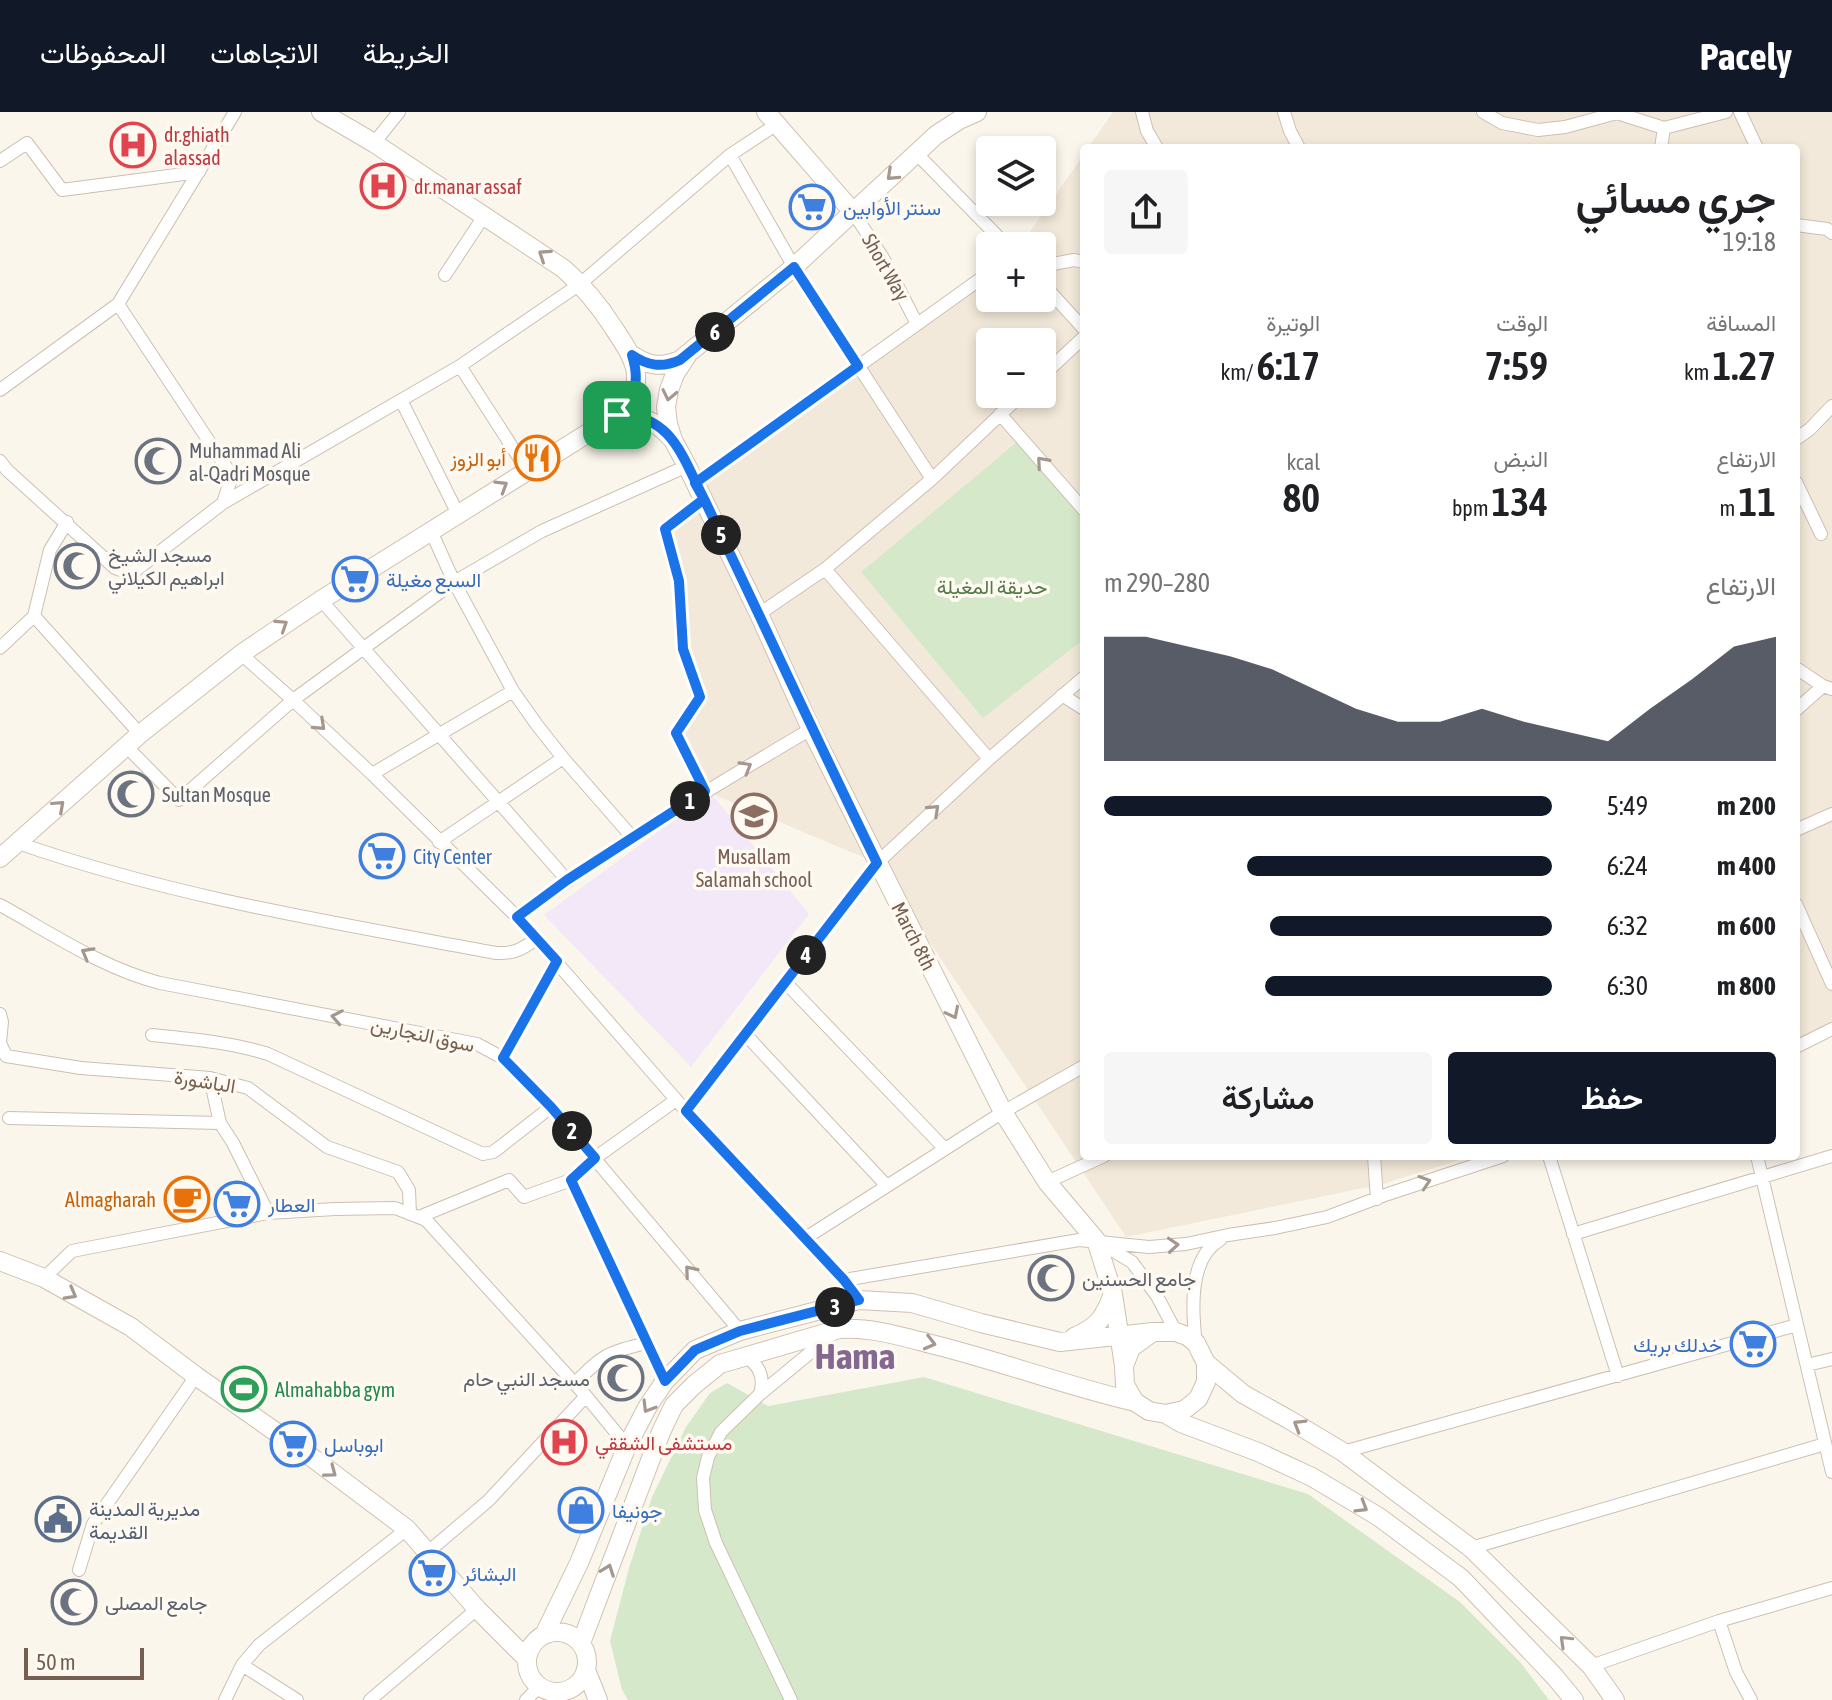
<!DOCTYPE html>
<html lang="ar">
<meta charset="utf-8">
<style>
:root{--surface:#fff;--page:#f6f6f6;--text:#202124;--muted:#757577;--accent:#111827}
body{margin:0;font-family:"Asap Condensed",Vazirmatn,sans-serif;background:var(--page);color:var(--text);direction:rtl;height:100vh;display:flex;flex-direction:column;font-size:30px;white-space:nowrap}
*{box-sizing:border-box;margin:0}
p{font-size:26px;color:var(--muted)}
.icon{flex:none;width:44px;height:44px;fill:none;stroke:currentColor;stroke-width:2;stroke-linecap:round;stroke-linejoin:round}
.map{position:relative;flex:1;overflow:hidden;direction:ltr}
.details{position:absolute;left:1080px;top:32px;width:720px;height:1016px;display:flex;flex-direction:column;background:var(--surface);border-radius:8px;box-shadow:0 4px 12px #0003;direction:rtl}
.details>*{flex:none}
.controls{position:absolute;left:976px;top:24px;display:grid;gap:16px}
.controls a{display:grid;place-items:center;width:80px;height:80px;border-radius:8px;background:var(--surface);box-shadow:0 4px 12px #0003;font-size:40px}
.scale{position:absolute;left:24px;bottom:20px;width:120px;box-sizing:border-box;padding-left:8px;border:4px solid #755f50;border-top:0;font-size:22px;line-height:28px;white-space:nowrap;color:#755f50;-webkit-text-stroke:6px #fefaf2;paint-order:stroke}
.pin{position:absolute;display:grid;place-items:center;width:68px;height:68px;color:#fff;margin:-34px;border-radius:16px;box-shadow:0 4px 12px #0006}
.km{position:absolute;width:40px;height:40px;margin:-20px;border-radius:50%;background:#222;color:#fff;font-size:22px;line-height:40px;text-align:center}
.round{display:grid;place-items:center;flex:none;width:84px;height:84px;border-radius:8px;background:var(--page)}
.overview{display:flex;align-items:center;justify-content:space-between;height:136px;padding:0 24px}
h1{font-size:44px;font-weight:600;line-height:60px}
.figures{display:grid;grid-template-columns:repeat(3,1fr);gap:12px;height:136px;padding:8px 24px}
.figures div{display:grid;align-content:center}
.figures b{font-size:40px;font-weight:600}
.figures small{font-size:22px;font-weight:400}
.figures p{font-size:22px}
.chart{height:224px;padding:16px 24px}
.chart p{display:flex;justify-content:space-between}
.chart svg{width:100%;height:144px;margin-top:8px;fill:var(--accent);opacity:.7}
.button{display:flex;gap:16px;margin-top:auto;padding:16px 24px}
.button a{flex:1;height:92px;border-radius:8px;background:var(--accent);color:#fff;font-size:32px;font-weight:600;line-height:92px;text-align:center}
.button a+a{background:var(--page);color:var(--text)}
ul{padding:0 24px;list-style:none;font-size:26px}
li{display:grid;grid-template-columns:128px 96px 1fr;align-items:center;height:60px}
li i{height:20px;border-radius:10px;background:var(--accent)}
header{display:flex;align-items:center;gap:48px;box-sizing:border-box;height:112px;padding:0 40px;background:var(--accent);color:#fff}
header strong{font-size:38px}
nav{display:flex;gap:44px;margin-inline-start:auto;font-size:28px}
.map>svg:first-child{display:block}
.residential{fill:#f3e9da;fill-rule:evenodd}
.education{fill:#f3e8f8}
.green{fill:#d5e9ca}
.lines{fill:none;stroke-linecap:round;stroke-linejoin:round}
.minor-casing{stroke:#cdbfb2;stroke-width:14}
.secondary-casing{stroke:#d0c0af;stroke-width:20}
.minor{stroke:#fff;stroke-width:12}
.secondary{stroke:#fff;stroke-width:18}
.oneway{stroke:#a5978d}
.route-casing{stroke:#fff;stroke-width:16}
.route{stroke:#1a73e8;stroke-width:10}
.labels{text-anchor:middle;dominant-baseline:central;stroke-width:7;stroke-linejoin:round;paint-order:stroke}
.health-label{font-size:20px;fill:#be3a42;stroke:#fefaf2;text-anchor:start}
.shop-label{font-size:20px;fill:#366cbe;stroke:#fefaf2;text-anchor:start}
.street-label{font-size:20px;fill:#755f50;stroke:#fefaf2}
.worship-label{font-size:20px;fill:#5b616d;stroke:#fefaf2;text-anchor:start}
.food-label{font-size:20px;fill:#c56008;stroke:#fefaf2;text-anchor:end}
.park-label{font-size:20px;fill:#547a48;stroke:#fefaf2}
.education-label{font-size:20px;fill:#785e54;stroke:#fefaf2}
.leisure-label{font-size:20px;fill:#27864d;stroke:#fefaf2;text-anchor:start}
.service-label{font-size:20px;fill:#4e5e75;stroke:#fefaf2;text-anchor:start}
.town-label{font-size:36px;font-weight:bold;fill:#856890;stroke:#fefaf2}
</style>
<header>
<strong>Pacely</strong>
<nav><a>الخريطة</a><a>الاتجاهات</a><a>المحفوظات</a></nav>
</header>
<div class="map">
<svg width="1832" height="1588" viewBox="0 0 1832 1588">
<rect width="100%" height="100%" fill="#fbf6ec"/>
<path class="residential" d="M 1113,0 L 1832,0 L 1832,920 L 1796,937 L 1796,36 L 1088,36 Z
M 1084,42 L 1084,1044 L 1472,1044 L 1383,1072 L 1126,1125 L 877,751 L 705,679 L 676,621 L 700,585 L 683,537 L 665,417 L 704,387 L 695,371 L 990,160 L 990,186 L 1042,186 L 1042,134 L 1020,134 ZM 990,230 L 1042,230 L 1042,282 L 990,282 Z"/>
<path class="education" d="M 711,681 L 809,802 L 691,955 L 544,803 Z"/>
<path class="green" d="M 1018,329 L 1084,405 L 1084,527 L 983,606 L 861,460 Z
M 924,1265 L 1308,1382 L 1460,1490 L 1520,1550 L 1549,1588 L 628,1588 L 622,1578 L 610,1529 L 629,1456 L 652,1385 L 686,1315 L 710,1281 L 727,1271 L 768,1294 Z"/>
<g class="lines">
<g class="minor-casing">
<path id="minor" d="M 1142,0 L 1147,19 L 1157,36
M 1284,0 L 1290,19 L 1299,36
M 1483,0 L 1502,11 L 1538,18 L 1565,15 L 1617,1 L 1664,16 L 1726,0
M 1740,0 L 1757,36
M 374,31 L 399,0
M 1661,36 L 1664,16
M 916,41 L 1007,134
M 730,43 L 794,155 L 932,367
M 0,49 L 27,31 L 62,78 L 199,60
M 853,100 L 883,146 L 917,212
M 1796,113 L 1827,117 L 1832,121
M 1042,154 L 1074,148 L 1084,150
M 445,163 L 484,104
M 1042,171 L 1084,217
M 118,192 L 232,364 L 223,391
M 460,254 L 527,358
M 1042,264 L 1084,225
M 0,278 L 118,192 L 235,0
M 401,288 L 458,402
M 1000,302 L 1084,398
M 1796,327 L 1810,317 L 1832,294
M 0,349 L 7,358 L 115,456 L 131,462 L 223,391 L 460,254 L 580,172 L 730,43 L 777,12
M 1796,370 L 1821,422
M 695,371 L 990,160
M 704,387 L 665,417 L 679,469 L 683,537 L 700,585 L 676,621 L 705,679
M 431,419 L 454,470 L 513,579 L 537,613 L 563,646 L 632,725
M 825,457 L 989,647
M 321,488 L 567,768
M 759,502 L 825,457 L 932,367 L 1022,282
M 34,504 L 140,622
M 0,536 L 34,504 L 50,438 L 67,410
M 241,542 L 293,588 L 372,662 L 517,805 L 686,999 L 844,1168 L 859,1188
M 1796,556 L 1823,574 L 1832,577
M 1062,583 L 1084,597
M 1796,598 L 1823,574
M 126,634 L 179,688 L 293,588 L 454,470 L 542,419 L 687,354
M 372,662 L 513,579
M 1796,718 L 1832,702
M 439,730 L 563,646
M 18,731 C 173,785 336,811 496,841 C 514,842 523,837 537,826
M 1796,792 L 1832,872
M 0,793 C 51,821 102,856 160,871 L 477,932 L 503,946 L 551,995 L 740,1219
M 517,805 C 611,736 711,676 811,617
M 785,870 L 944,1036
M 0,902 L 2,910 L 0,930
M 745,922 L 886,1073
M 152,923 C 191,927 230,930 268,942 L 483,1042 L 493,1040 L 500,1035 L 551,995
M 0,931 L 6,944 L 81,956 L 210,966 L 248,976 L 327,1035 L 398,1060 L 409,1078 L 410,1102
M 1796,935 L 1832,917
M 503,946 L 557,849
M 210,966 L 220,1011 L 233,1031 L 268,1101
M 686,999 L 877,751 L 989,647 L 1084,565
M 9,1006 L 220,1011
M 1374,1044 L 1377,1087
M 1549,1044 L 1618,1264
M 1757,1044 L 1832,1360
M 571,1068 L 665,1269
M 1047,1070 L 1104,1044
M 419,1105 L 509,1068 L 524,1085 L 571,1068 L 595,1046 L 676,988
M 1573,1122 L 1832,1044
M 804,1127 L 1003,1000 L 1084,954
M 1102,1132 L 1132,1150 L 1157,1184 L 1176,1220
M 44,1166 L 72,1139 L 268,1101 L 335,1097 L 395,1096 L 426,1108 L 586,1284 L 627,1334
M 844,1168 L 1079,1128 L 1149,1135 L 1186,1132 L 1228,1123 L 1275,1116 L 1327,1105 L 1388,1082 L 1503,1044
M 1196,1231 C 1192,1200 1188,1146 1220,1128
M 744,1244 C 759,1252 765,1265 760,1282
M 1807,1253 L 1832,1247
M 575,1271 C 603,1243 607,1240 647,1231
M 1343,1340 L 1797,1213
M 1471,1436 L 1825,1332
M 428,1440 L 488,1389 L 586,1284
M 79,1458 L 93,1412 L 196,1264
M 1719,1509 L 1736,1560 L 1751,1588
M 242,1553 L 297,1588
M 1591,1554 L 1719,1509 L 1832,1476
M 225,1588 L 242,1553 L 259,1533 L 407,1417
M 370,1588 L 477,1497
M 526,1588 L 540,1574
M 791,1588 L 716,1431 L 705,1398 L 703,1366 L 708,1345 L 721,1320 L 760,1282 L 834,1221"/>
</g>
<g class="secondary-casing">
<path id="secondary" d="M 766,0 L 853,100
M 688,242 L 675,262 L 669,278 L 666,295 L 668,312 L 673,328 L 687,354 L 759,502 L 811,617 L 1003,1000 L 1047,1070 L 1096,1128 L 1113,1182 L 1124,1254
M 632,243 C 648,254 662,256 680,248 L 794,155 L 936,23 L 959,8 L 977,0
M 617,303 C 640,302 656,309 671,326
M 0,746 L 140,622 L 241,542 L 321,488 L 617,303 C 650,270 635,248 613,215 C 599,193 583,174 564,157 L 374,31 L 321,0
M 0,1149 L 44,1166 L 131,1215 L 196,1264 L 310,1344 L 407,1417 L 477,1497 L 527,1547
M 1074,1225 C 1098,1215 1104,1206 1113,1182
M 1206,1251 L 1243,1282 L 1288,1307 L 1343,1340 L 1471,1436 L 1591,1554 L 1615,1588
M 1166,1302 L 1181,1311 L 1258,1340 L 1312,1365 L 1379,1405 L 1461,1466 L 1555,1565 L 1574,1588
M527 1550a30 30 0 1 1 60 0a30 30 0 1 1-60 0Z
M 544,1523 L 579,1451 L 627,1334 L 648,1294 L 665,1269 L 695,1238 L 740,1219 L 859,1188 L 912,1191 L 981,1211 L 1060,1230 L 1153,1220 L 1176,1220 L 1187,1224 L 1196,1231 L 1206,1251 L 1206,1270 L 1198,1287 L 1184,1298 L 1166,1302 L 1149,1299 L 1135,1290 L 1125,1273 L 1124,1254 L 1131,1236 L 1153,1220
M 581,1531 L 661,1320 L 674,1293 L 694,1273 L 720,1252 L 839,1217 C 871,1215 900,1224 931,1232 C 1000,1249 1066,1274 1135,1290
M 586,1558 L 598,1588"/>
</g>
<use href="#minor" class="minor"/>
<use href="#secondary" class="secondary"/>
</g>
<defs><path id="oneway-chevron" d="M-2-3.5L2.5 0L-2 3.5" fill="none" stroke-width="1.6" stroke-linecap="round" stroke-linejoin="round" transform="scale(2)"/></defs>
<g class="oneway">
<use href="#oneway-chevron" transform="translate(892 63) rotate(137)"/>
<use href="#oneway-chevron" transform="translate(544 143) rotate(-146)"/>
<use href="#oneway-chevron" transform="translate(669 283) rotate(102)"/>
<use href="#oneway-chevron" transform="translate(1042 350) rotate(-131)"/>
<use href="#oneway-chevron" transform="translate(502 374) rotate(-32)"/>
<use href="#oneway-chevron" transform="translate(282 513) rotate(-33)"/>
<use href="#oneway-chevron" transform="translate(320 613) rotate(43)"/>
<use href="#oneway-chevron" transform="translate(746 655) rotate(-30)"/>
<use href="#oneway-chevron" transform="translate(59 694) rotate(-42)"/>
<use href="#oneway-chevron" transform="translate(934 698) rotate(-43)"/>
<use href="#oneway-chevron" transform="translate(87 841) rotate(-151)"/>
<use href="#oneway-chevron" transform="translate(953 901) rotate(63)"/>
<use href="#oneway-chevron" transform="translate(337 905) rotate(-169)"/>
<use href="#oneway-chevron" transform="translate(1425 1070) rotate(-18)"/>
<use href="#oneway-chevron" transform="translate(1173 1133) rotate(-4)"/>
<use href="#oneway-chevron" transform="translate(690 1159) rotate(-130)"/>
<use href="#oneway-chevron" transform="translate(71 1182) rotate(29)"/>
<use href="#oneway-chevron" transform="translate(930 1231) rotate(14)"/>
<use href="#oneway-chevron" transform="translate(648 1295) rotate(121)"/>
<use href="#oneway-chevron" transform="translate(1299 1313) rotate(-149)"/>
<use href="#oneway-chevron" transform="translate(331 1360) rotate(37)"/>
<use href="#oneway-chevron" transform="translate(1362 1395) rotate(31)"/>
<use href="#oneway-chevron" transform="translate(608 1458) rotate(-70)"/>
<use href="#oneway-chevron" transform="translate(1565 1529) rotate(-136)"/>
</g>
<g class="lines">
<g class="route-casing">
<path id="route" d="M 617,303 C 672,301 683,347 704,387 L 665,417 L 679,469 L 683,537 L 700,585 L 676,621 L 705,679 L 567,768 L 517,805 L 557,849 L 503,946 L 551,995 L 595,1046 L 571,1068 L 665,1269 L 695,1238 L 740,1219 L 859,1188 L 844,1168 L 686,999 L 877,751 C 818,630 762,508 704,387 L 695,371 L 858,254 L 794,155 L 680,248 C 662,256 648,254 632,243 C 640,269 636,284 617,303"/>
</g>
<use href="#route" class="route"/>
</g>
<defs>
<g id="hospital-ring" transform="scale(2.3)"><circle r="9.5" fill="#fefaf2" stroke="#e0444e" stroke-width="1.5"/><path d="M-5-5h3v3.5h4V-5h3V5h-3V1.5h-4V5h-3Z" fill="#e0444e"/></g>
<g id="supermarket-ring" transform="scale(2.3)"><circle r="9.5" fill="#fefaf2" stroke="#3f7fe0" stroke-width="1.5"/><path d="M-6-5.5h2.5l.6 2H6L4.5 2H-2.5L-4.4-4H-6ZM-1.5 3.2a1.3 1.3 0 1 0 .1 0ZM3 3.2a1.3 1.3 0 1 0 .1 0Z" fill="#3f7fe0"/></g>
<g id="restaurant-ring" transform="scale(2.3)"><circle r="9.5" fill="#fefaf2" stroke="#e8710a" stroke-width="1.5"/><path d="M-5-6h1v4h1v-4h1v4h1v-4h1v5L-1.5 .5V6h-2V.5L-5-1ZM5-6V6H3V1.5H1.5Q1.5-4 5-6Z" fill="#e8710a"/></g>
<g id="mosque-ring" transform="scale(2.3)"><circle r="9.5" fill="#fefaf2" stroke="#6b7280" stroke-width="1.5"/><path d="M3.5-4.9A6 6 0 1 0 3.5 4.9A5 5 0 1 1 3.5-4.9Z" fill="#6b7280"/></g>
<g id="school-ring" transform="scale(2.3)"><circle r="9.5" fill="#fefaf2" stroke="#8d6e63" stroke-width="1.5"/><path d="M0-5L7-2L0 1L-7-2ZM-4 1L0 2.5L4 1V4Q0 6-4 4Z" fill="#8d6e63"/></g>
<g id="cafe-ring" transform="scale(2.3)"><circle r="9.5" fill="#fefaf2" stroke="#e8710a" stroke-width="1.5"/><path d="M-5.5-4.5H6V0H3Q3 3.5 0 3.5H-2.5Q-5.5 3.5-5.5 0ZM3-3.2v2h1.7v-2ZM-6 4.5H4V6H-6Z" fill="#e8710a"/></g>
<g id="stadium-ring" transform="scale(2.3)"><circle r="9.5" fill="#fefaf2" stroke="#2e9e5b" stroke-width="1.5"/><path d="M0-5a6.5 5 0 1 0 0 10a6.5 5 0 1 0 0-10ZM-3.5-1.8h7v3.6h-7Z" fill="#2e9e5b"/></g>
<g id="shop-ring" transform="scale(2.3)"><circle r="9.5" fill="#fefaf2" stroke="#3f7fe0" stroke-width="1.5"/><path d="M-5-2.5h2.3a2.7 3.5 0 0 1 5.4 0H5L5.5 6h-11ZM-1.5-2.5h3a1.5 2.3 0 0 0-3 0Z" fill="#3f7fe0"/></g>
<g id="civic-ring" transform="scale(2.3)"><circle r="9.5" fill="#fefaf2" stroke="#5c6f8a" stroke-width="1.5"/><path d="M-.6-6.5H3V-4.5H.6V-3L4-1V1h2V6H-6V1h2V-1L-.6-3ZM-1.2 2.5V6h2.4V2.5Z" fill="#5c6f8a"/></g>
</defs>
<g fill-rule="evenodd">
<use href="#hospital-ring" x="133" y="33"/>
<use href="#hospital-ring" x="383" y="74"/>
<use href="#supermarket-ring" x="812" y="95"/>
<use href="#restaurant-ring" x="537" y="346"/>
<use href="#mosque-ring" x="158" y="349"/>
<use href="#mosque-ring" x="77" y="454"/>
<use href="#supermarket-ring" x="355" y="467"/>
<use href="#mosque-ring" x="131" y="682"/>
<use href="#school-ring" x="754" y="704"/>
<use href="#supermarket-ring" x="382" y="744"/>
<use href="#cafe-ring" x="187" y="1087"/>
<use href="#supermarket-ring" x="237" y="1092"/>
<use href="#mosque-ring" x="1051" y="1166"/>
<use href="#supermarket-ring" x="1753" y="1232"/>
<use href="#mosque-ring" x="621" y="1266"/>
<use href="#stadium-ring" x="244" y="1277"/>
<use href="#hospital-ring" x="564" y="1330"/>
<use href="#supermarket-ring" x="293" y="1332"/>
<use href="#shop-ring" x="581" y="1398"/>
<use href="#civic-ring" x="58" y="1407"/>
<use href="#supermarket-ring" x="432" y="1461"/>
<use href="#mosque-ring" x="74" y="1490"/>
</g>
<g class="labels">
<g class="health-label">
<text x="164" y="22">dr.ghiath<tspan x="164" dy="23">alassad</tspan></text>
<text x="414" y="74">dr.manar assaf</text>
<text x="595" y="1330">مستشفى الشققي</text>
</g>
<g class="shop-label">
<text x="843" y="95">سنتر الأوابين</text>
<text x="386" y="467">السبع مغيلة</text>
<text x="413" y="744">City Center</text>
<text x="268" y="1092">العطار</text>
<text x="1722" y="1232" text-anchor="end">خدلك بريك</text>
<text x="324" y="1332">ابوباسل</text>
<text x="612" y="1398">جونيفا</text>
<text x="463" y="1461">البشائر</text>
</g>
<g class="street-label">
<text transform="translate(886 155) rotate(60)">Short Way</text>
<text transform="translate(914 824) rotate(63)">March 8th</text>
<text transform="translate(423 922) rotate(12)">سوق النجارين</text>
<text transform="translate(205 969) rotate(9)">الباشورة</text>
</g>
<g class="worship-label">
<text x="189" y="338">Muhammad Ali<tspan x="189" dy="23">al-Qadri Mosque</tspan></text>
<text x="108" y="442">مسجد الشيخ<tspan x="108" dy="23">ابراهيم الكيلاني</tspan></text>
<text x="162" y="682">Sultan Mosque</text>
<text x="1082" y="1166">جامع الحسنين</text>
<text x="590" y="1266" text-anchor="end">مسجد النبي حام</text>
<text x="105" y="1490">جامع المصلى</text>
</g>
<g class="food-label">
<text x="506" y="346">أبو الزوز</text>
<text x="156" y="1087">Almagharah</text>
</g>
<g class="park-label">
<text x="992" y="474">حديقة المغيلة</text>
</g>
<g class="education-label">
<text x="754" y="744">Musallam<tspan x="754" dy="23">Salamah school</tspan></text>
</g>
<g class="leisure-label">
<text x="275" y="1277">Almahabba gym</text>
</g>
<g class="service-label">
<text x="89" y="1396">مديرية المدينة<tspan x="89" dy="23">القديمة</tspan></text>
</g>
<g class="town-label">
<text x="855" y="1244">Hama</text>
</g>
</g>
</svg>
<div class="controls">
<a><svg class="icon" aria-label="layers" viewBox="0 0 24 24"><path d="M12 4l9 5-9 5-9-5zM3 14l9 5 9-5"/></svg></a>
<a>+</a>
<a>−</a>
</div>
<div class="scale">50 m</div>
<div class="pin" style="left:617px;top:303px;background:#1e9e55"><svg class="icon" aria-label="arrive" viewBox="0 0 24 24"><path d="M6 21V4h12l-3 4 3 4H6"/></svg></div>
<b class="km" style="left:690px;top:689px">1</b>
<b class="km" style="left:572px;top:1019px">2</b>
<b class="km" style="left:835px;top:1195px">3</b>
<b class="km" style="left:806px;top:843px">4</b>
<b class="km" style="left:721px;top:423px">5</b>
<b class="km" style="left:715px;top:220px">6</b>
<section class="details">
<div class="overview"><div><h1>جري مسائي</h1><p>19:18</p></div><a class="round"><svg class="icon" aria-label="share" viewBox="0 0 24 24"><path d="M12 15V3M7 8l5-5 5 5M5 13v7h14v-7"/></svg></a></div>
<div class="figures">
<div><p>المسافة</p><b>1.27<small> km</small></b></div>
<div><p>الوقت</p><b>7:59</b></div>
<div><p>الوتيرة</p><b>6:17<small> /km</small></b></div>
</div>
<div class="figures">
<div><p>الارتفاع</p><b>11<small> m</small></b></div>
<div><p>النبض</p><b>134<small> bpm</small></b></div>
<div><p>kcal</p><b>80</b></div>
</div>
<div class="chart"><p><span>الارتفاع</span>280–290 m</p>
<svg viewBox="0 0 160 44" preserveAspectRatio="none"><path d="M0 44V6L10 6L20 9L30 12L40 16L50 22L60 28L70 32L80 32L90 28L100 32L110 35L120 38L130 28L140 19L150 9L160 6V44z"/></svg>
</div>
<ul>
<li><b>200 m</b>5:49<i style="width:100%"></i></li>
<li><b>400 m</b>6:24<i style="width:68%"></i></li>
<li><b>600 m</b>6:32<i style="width:63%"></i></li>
<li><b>800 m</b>6:30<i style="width:64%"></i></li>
</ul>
<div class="button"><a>حفظ</a><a>مشاركة</a></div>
</section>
</div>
